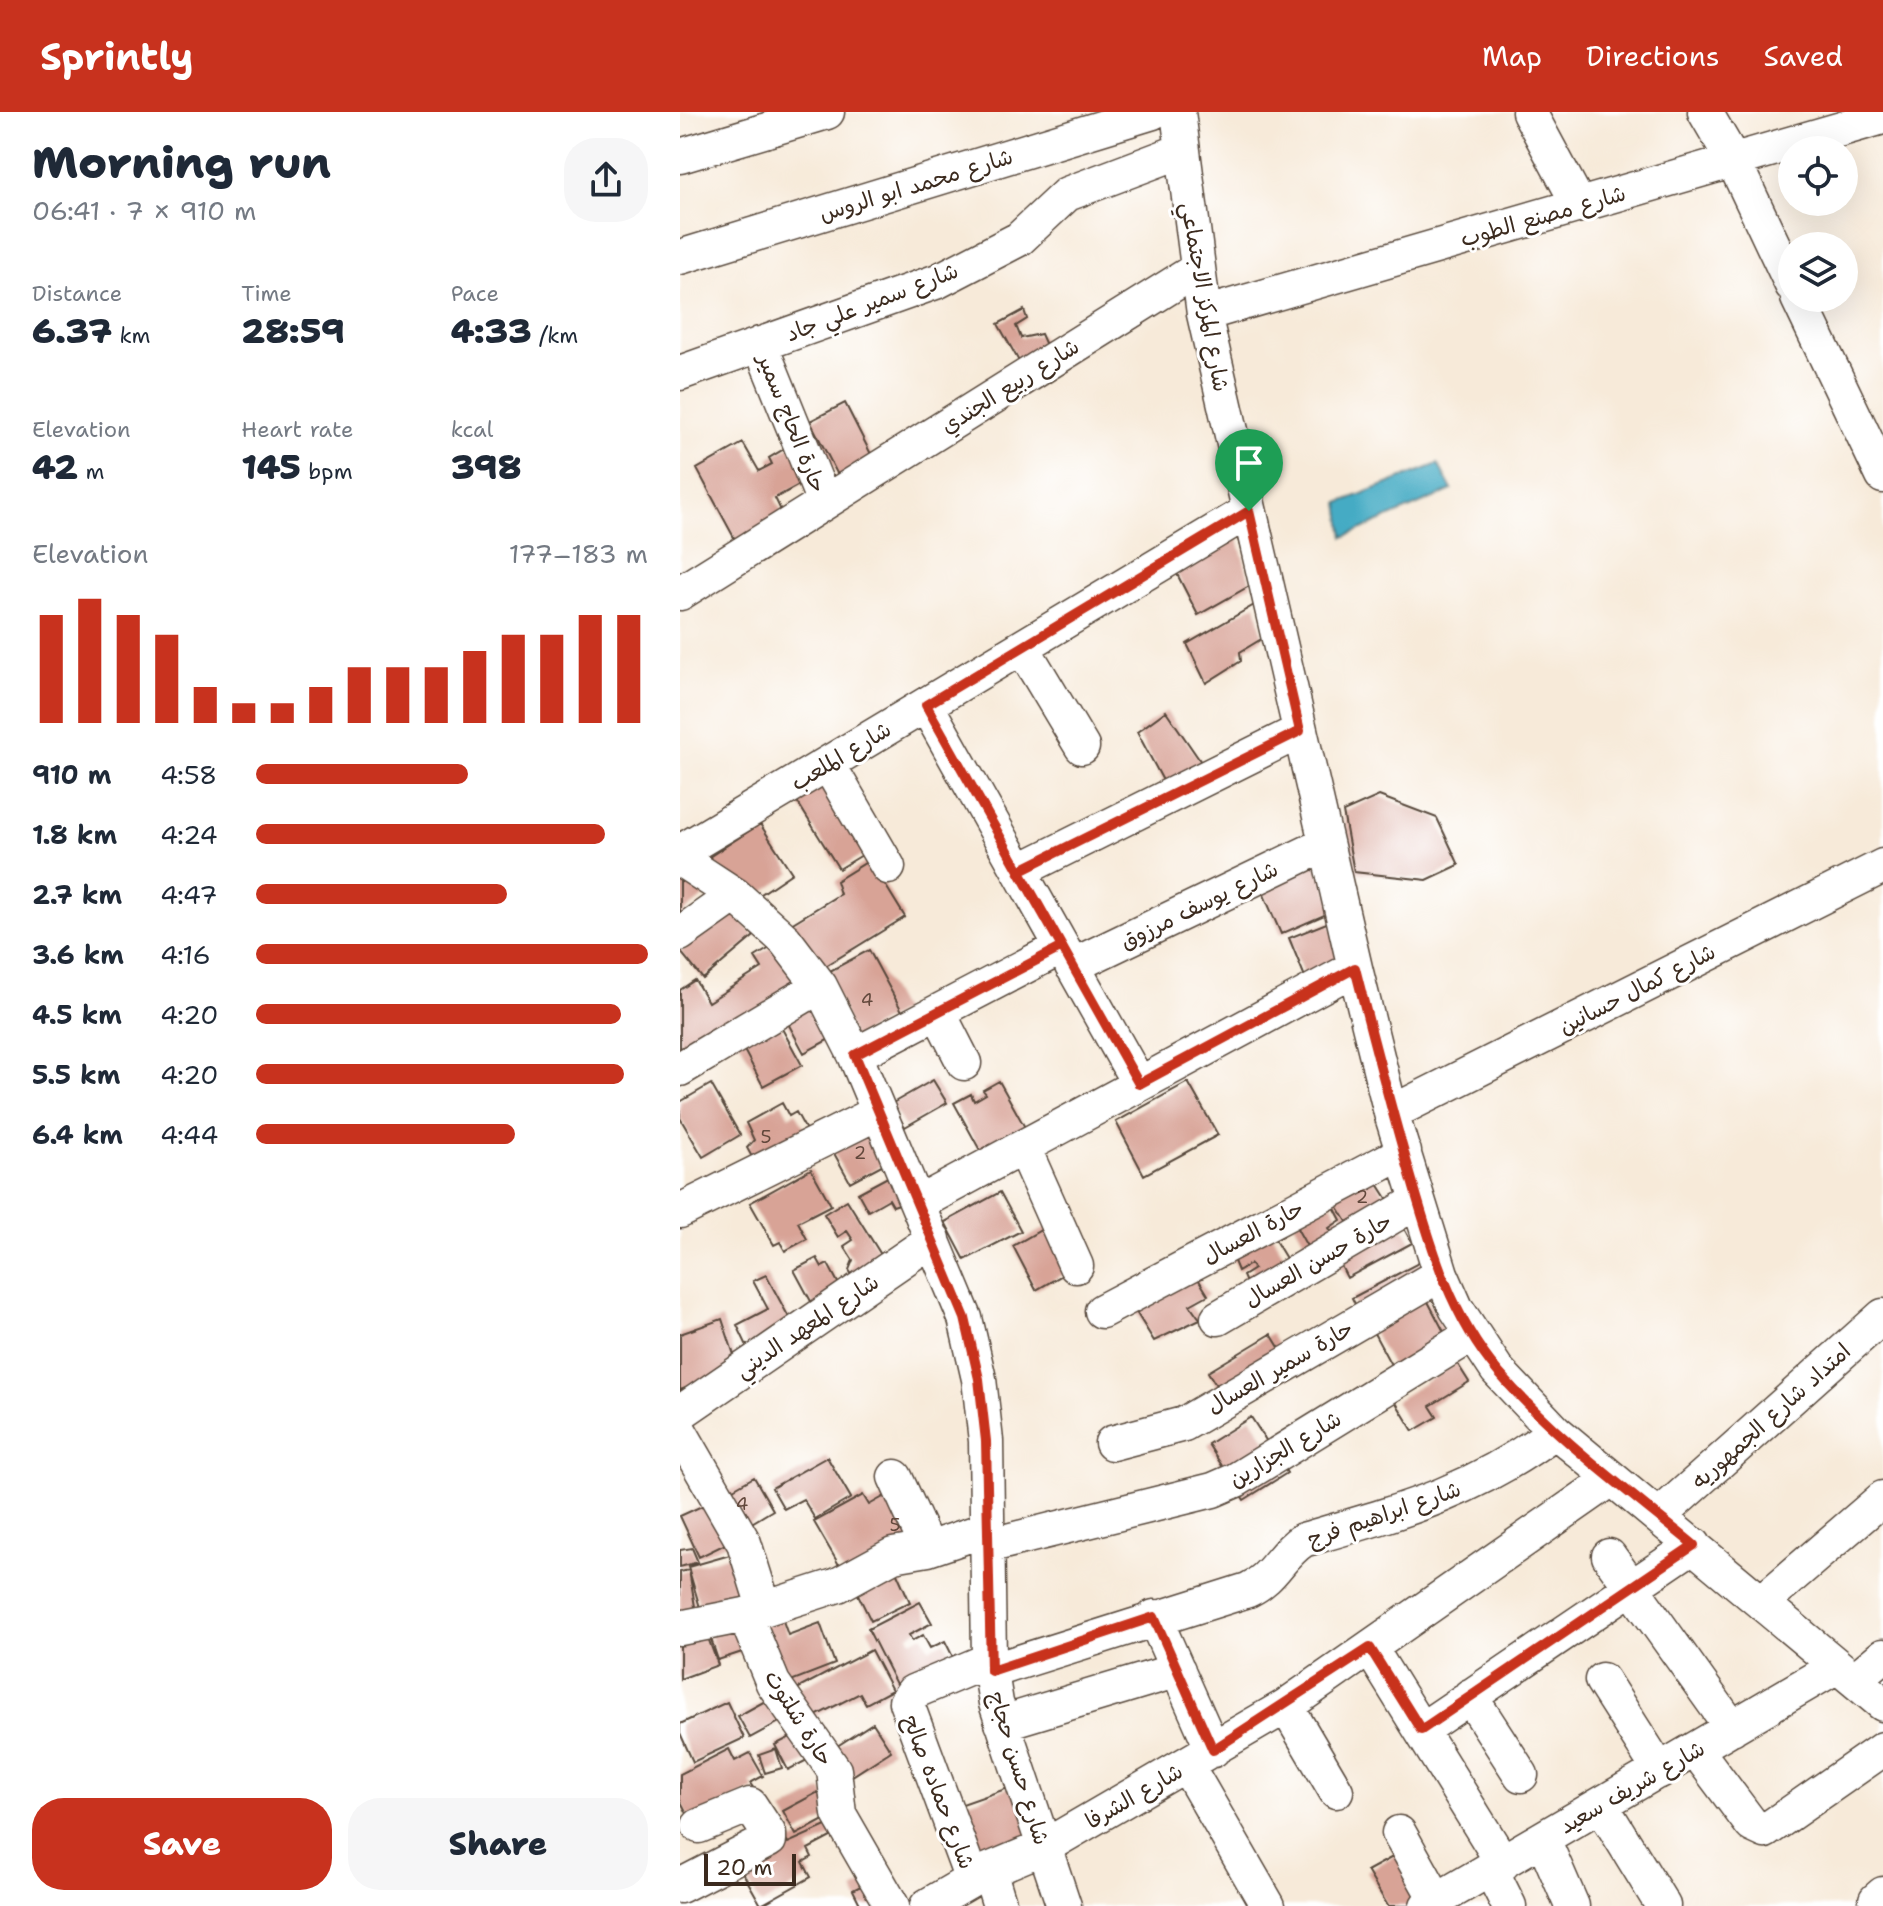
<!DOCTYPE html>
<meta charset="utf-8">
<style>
:root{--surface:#fff;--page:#f6f6f7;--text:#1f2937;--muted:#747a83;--accent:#c8321e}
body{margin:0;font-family:"Shantell Sans","Playpen Sans Arabic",sans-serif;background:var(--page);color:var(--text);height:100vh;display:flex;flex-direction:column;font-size:30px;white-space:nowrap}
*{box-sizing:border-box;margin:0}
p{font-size:26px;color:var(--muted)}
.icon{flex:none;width:44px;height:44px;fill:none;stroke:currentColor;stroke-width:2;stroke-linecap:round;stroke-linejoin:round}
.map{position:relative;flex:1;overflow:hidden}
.details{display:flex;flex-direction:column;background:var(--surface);width:680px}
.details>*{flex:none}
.fabs{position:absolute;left:1098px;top:24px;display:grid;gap:16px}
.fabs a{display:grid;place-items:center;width:80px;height:80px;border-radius:50%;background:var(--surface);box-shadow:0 8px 32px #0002;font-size:40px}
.scale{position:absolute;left:24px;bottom:20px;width:92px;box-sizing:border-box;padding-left:8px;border:4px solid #3b2a1e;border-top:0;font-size:22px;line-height:28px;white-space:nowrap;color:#3b2a1e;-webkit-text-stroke:6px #fff;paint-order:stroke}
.pin{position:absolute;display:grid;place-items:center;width:68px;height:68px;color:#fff;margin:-82px -34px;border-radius:50% 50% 50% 0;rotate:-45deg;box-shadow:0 0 8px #0007}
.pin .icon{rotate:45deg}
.round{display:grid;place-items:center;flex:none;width:84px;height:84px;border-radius:32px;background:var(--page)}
.headline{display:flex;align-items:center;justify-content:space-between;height:136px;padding:0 32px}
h1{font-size:44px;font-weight:800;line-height:60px}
.stats{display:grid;grid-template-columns:repeat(3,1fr);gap:12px;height:136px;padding:8px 32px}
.stats div{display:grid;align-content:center}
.stats b{font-size:34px;font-weight:800}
.stats small{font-size:22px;font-weight:400}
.stats p{font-size:22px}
.chart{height:224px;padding:16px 32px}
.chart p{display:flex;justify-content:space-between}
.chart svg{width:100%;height:144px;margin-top:8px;stroke:var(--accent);stroke-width:6}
.primary-button{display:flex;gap:16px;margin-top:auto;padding:16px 32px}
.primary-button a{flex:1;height:92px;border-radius:32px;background:var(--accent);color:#fff;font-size:32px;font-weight:800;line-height:92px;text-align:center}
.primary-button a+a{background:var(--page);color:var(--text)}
ul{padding:0 32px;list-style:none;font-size:26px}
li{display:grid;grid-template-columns:128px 96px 1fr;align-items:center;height:60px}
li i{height:20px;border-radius:10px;background:var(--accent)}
header{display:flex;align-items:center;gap:48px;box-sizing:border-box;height:112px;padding:0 40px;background:var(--accent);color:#fff}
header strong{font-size:38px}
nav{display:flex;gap:44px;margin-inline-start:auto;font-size:28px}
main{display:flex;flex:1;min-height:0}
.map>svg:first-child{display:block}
.water{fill:#44abc4;stroke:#406a71;stroke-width:2}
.building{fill:#d8a396}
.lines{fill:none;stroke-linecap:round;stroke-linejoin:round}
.minor-casing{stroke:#57473a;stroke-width:37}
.minor{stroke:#fff;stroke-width:34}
.route-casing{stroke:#fff;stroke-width:16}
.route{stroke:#c8321e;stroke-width:10}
.labels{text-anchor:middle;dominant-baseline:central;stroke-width:6;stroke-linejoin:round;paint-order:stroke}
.number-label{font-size:18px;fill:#62483c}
.street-label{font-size:22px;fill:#3b2a1e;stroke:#fff}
</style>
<header>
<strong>Sprintly</strong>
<nav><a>Map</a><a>Directions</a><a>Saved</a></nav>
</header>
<main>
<section class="details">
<div class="headline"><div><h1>Morning run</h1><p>06:41 · 7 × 910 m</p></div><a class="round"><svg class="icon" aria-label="share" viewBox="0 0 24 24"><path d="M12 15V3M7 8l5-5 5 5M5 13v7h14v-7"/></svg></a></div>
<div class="stats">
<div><p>Distance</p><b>6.37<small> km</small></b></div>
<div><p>Time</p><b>28:59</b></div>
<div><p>Pace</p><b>4:33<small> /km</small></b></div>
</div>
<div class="stats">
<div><p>Elevation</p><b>42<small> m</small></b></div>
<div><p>Heart rate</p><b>145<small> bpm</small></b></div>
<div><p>kcal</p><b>398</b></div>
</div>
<div class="chart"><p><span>Elevation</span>177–183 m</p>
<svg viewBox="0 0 160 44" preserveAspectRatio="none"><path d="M5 44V11M15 44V6M25 44V11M35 44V17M45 44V33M55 44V38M65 44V38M75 44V33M85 44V27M95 44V27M105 44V27M115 44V22M125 44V17M135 44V17M145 44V11M155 44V11"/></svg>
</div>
<ul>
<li><b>910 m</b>4:58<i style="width:54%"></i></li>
<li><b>1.8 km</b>4:24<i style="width:89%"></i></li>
<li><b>2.7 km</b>4:47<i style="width:64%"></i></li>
<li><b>3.6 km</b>4:16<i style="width:100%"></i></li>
<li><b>4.5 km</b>4:20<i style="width:93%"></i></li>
<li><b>5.5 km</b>4:20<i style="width:94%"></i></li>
<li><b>6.4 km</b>4:44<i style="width:66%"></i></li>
</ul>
<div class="primary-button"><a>Save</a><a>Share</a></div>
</section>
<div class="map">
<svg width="1203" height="1794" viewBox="0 0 1203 1794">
<rect width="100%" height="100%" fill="#fff"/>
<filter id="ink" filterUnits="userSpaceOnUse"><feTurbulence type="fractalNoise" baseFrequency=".0125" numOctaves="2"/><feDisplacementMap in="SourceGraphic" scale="16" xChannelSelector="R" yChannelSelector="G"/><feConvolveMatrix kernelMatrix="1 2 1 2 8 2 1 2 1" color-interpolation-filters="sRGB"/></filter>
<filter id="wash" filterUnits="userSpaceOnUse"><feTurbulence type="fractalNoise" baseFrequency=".006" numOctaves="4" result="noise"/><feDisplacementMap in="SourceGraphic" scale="32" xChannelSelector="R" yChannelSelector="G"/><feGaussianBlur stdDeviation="1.8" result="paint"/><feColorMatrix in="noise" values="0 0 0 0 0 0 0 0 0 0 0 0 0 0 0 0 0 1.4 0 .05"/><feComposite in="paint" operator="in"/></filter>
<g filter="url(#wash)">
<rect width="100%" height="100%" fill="#f7ead9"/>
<path class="water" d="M 758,352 L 772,378 L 664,425 L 659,391 Z"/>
<g id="blocks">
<path class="building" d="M 344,198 L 347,207 L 336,214 L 341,226 L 361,222 L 365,231 L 364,240 L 341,253 L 318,212 Z
M 165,291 L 197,354 L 162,371 L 130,309 Z
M 63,331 L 79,359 L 92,352 L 89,346 L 111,333 L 130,367 L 95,386 L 105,407 L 58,433 L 17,357 Z
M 556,420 L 571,473 L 518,503 L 496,460 Z
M 576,492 L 583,526 L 560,540 L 561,549 L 526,571 L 507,532 Z
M 486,599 L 523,653 L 488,678 L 457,620 Z
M 148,666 L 192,737 L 159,757 L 115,686 Z
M 699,684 L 757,706 L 779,753 L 747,768 L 674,760 L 663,700 Z
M 80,712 L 112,761 L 78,784 L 26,747 Z
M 190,748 L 225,805 L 139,858 L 111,812 L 160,782 L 156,769 Z
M 636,752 L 656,798 L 601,822 L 581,776 Z
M 0,761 L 29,780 L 0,804 Z
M 52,796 L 74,824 L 23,867 L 0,839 Z
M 649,810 L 667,854 L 627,870 L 609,826 Z
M 95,833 L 121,874 L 0,948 L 0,878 L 15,868 L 28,890 L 82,856 L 75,845 Z
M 189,838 L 222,899 L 174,926 L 148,860 Z
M 135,887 L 155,924 L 124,941 L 104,904 Z
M 95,904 L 122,953 L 83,974 L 57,925 Z
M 253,968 L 267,991 L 225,1015 L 211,992 Z
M 319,969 L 352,1028 L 308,1053 L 274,991 L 291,982 L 294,989 L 306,982 L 303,978 Z
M 508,970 L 538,1023 L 464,1063 L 436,1010 Z
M 31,972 L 60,1023 L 23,1045 L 0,1006 L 0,990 Z
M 102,991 L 109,1004 L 116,1000 L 141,1045 L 88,1074 L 67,1036 L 74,1028 L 66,1011 Z
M 195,1013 L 213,1047 L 170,1070 L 151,1036 Z
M 131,1057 L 151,1093 L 118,1110 L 127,1127 L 105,1139 L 100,1130 L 94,1133 L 70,1091 Z
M 217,1060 L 225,1090 L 213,1094 L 209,1087 L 188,1099 L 178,1081 Z
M 691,1061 L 712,1094 L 672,1118 L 652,1085 Z
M 320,1080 L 341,1119 L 285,1148 L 265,1110 Z
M 167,1088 L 208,1154 L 178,1173 L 169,1158 L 173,1148 L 164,1134 L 173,1128 L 167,1119 L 158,1125 L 144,1102 Z
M 652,1091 L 661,1108 L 649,1116 L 654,1124 L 634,1147 L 614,1111 Z
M 722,1113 L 732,1131 L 667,1166 L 658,1148 Z
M 368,1114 L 391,1158 L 356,1178 L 333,1134 Z
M 590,1120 L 613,1158 L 570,1180 L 563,1164 L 574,1157 L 570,1152 L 558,1159 L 551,1142 Z
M 137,1146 L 142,1155 L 148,1152 L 164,1182 L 146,1217 L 114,1158 Z
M 742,1149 L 751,1167 L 681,1204 L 672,1186 Z
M 86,1163 L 112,1211 L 67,1234 L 57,1213 L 88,1197 L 73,1169 Z
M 517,1165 L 528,1183 L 510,1193 L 520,1207 L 474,1229 L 456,1200 Z
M 744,1182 L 772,1235 L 717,1264 L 689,1212 Z
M 42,1207 L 59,1258 L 0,1278 L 0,1222 Z
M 591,1222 L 608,1250 L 545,1288 L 528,1260 Z
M 777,1251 L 789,1270 L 750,1294 L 757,1305 L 733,1319 L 715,1289 Z
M 571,1305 L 607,1361 L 564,1388 L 528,1332 Z
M 147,1345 L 171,1386 L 135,1407 L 123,1387 L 104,1397 L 92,1376 Z
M 74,1365 L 93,1398 L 60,1418 L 39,1385 Z
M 214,1379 L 240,1423 L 166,1465 L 134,1410 L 183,1383 L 189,1393 Z
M 37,1387 L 56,1427 L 19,1445 L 0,1404 Z
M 12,1436 L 18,1450 L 0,1455 L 0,1438 Z
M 64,1439 L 77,1483 L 21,1499 L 8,1455 Z
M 212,1450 L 230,1490 L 191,1509 L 171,1468 Z
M 9,1458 L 17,1507 L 0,1510 L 0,1460 Z
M 240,1490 L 252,1511 L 229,1523 L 232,1529 L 243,1523 L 250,1536 L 265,1529 L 276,1551 L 220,1580 L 188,1517 Z
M 102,1506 L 108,1523 L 140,1511 L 155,1552 L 98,1574 L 76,1515 Z
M 62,1510 L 71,1537 L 38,1548 L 29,1521 Z
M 27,1523 L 38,1553 L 0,1567 L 0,1533 Z
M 191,1538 L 212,1578 L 186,1592 L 180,1581 L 128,1608 L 113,1579 Z
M 98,1582 L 110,1604 L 70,1626 L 58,1604 Z
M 47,1590 L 64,1626 L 13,1650 L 0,1621 L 0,1612 Z
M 193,1611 L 211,1639 L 169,1666 L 151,1638 Z
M 122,1619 L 135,1644 L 108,1658 L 95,1633 Z
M 49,1637 L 55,1649 L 70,1641 L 83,1664 L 70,1671 L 74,1677 L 11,1709 L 0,1688 L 0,1662 Z
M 96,1637 L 102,1656 L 85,1661 L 79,1643 Z
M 334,1674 L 360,1729 L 296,1757 L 268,1697 Z
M 142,1678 L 155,1702 L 116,1723 L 103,1699 Z
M 96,1709 L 108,1731 L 157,1709 L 162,1719 L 128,1737 L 132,1745 L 123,1750 L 131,1765 L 81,1793 L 59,1754 Z
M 720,1741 L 739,1794 L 708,1794 L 687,1759 Z
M 196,1766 L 211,1794 L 181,1794 L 173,1778 Z"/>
</g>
</g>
<g filter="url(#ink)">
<use href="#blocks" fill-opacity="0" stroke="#57473a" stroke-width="2"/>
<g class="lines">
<g class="minor-casing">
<path id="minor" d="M 498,0 L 524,202 L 675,856 L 711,1001 L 761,1162 L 776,1196 L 817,1258 L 875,1319 L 1203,1592
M 849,0 L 899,93
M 1025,0 L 1053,48 L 1112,173
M 0,44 L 147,0
M 0,145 L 473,0
M 1118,186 L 1203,364
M 524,202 L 1203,5
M 80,232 L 144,390
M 0,261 L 258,169 L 339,127 L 387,82 L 501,39
M 0,481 L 516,158
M 342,535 L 402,635
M 246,593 L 459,972
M 148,652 L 208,755
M 0,740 L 569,399
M 0,747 L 55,783 L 105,828 L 140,874 L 175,943 L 285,1206 L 299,1267 L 306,1329 L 309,1548 L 316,1591 L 384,1794
M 339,759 L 620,619
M 0,822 L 55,783
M 392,854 L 646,732
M 258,900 L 284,951
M 175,943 L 382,835
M 0,957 L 140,874
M 711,1001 L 1203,754
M 343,1035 L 396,1154
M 239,1091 L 675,856
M 0,1099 L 199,1000
M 422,1199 L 724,1040
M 538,1206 L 738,1089
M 0,1301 L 253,1127
M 0,1320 L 64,1431 L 84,1495
M 432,1331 L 504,1312 L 761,1162
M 215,1365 L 248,1437
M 979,1404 L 1203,1204
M 307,1434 L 533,1378 L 556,1368 L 793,1222
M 929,1444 L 1052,1616
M 1082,1490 L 1203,1386
M 65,1503 L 93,1571 L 154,1658 L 159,1702 L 212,1794
M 474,1505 L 533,1638
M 0,1516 L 65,1503 L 158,1473 L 213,1443 L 248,1437 L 307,1417
M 690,1536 L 823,1751
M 311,1559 L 568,1478 C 595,1465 599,1444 623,1428 C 719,1400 793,1381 875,1319
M 922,1568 L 980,1659
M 1174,1568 L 1203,1544
M 790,1584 L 841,1663
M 606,1594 L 656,1679
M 322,1611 L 498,1558
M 741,1618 L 1014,1433
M 1016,1638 L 1072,1713 L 1085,1719 L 1203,1637
M 507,1654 L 588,1794
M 921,1693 L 983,1794
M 719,1721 L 757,1789
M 863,1727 L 892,1794
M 309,1758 L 320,1794
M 811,1758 L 829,1794
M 292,1768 L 226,1590 L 233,1580 L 309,1548
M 0,1774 L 89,1728 L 89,1722 L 70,1693 L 19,1714
M 1196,1788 L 1203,1782
M 247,1794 L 309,1758 L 364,1735 L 606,1594 L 930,1368
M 747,1794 L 1157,1554"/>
</g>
<use href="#minor" class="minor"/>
</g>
</g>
<g class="lines" filter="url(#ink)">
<g class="route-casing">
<path id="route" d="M 569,399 L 620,619 L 339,759 L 382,835 L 175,943 L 285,1206 L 299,1267 L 306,1329 L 311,1559 L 474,1505 L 533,1638 L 690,1536 L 741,1618 L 1014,1433 C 946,1377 876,1327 818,1260 C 768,1201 749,1127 728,1055 C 709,989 692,923 675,856 L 459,972 C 388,846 317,719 246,593 L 569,399"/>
</g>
<use href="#route" class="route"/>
</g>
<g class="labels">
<g class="number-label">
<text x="187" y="888">4</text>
<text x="86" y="1025">5</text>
<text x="180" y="1041">2</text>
<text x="682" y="1085">2</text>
<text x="62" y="1392">4</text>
<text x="215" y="1413">5</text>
</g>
<g class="street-label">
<text transform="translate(236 73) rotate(-17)">شارع محمد ابو الروس</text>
<text transform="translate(863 104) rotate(-16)">شارع مصنع الطوب</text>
<text transform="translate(525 185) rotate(80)">شارع المركز الاجتماعي</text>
<text transform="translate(192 190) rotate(-21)">شارع سمير علي جاد</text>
<text transform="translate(330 274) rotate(-32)">شارع ربيع الجندي</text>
<text transform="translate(112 311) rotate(68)">حارة الحاج سمير</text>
<text transform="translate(161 644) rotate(-31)">شارع الملعب</text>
<text transform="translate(519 793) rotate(-26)">شارع يوسف مرزوق</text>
<text transform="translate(957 877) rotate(-27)">شارع كمال حسانين</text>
<text transform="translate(573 1120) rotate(-28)">حارة العسال</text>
<text transform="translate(638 1148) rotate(-30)">حارة حسن العسال</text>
<text transform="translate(127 1214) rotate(-34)">شارع المعهد الديني</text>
<text transform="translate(600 1255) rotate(-30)">حارة سمير العسال</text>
<text transform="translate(1091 1304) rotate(-42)">امتداد شارع الجمهوريه</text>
<text transform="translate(605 1337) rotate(-31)">شارع الجزارين</text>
<text transform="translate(704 1402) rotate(-19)">شارع ابراهيم فرج</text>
<text transform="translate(119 1606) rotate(58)">حارة شلتوت</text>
<text transform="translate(339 1656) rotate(73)">شارع حسن حجاج</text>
<text transform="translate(952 1675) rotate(-30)">شارع شريف سعيد</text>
<text transform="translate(259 1680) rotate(69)">شارع حماده صالح</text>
<text transform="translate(454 1684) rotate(-30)">شارع الشرفا</text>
</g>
</g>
</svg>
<div class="fabs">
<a><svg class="icon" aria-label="locate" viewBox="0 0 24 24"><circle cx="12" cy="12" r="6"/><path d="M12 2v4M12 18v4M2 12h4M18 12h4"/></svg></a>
<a><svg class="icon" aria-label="layers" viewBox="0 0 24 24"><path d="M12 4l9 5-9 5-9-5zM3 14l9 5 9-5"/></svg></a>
</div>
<div class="scale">20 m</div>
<div class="pin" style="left:569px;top:399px;background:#1e9e55"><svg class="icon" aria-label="arrive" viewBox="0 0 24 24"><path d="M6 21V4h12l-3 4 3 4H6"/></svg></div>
</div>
</main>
